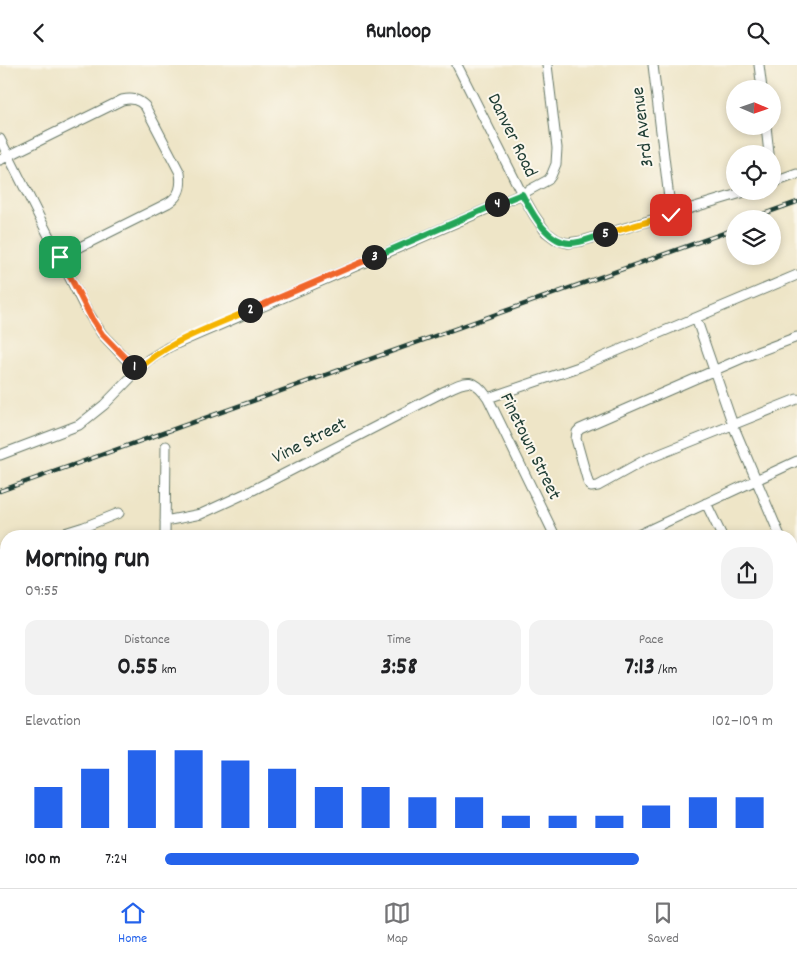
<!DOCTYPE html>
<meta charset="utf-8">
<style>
:root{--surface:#fff;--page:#f2f2f2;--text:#202124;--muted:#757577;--line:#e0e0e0;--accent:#2563eb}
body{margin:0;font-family:Dekko,sans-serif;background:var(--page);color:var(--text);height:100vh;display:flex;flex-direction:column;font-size:19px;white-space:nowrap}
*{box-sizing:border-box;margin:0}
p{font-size:16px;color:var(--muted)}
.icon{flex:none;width:28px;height:28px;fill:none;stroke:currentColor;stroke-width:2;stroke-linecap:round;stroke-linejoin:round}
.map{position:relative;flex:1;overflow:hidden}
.panel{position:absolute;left:0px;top:465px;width:798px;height:359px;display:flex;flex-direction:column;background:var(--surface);border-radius:20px 20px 0 0;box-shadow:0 2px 8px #0003}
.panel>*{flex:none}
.needle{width:32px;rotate:92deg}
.fabs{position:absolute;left:726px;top:15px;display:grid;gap:10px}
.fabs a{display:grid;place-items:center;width:55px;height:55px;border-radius:50%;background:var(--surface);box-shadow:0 2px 8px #0003;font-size:25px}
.pin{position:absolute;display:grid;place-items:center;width:42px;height:42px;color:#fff;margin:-21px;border-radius:10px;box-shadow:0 2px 8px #0006}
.km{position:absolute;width:25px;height:25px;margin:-12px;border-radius:50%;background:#222;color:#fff;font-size:14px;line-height:25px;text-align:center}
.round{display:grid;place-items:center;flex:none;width:52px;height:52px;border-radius:20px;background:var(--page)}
.headline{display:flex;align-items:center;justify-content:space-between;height:85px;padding:0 25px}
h1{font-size:28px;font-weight:800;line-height:38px}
.stats{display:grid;grid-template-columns:repeat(3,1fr);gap:8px;height:85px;padding:5px 25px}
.stats div{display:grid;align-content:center;border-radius:12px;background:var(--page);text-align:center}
.stats b{font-size:25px;font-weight:800}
.stats small{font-size:14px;font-weight:400}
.stats p{font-size:14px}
.chart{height:140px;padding:10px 25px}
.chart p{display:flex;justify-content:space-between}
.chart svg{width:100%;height:90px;margin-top:5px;stroke:var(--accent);stroke-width:6}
ul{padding:0 25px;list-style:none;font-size:16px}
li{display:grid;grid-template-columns:80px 60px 1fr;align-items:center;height:38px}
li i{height:12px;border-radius:6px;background:var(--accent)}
header{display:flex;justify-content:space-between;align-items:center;height:65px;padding:0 25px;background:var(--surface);font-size:22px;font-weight:800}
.menu{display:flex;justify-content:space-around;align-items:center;height:70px;border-top:1px solid var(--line);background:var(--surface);font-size:14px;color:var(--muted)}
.menu a{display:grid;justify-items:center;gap:2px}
.menu .on{color:var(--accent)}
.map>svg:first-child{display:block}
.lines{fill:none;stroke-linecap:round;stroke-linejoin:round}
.minor-casing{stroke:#677867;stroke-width:11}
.minor{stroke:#fff;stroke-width:9}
.rail-casing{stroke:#1f3d34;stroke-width:4.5}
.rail{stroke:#fbf7ec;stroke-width:2.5;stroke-dasharray:8;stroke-linecap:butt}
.split-1-casing{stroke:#fff;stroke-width:10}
.split-2-casing{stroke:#fff;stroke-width:10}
.split-3-casing{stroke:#fff;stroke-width:10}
.split-4-casing{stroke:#fff;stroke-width:10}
.split-5-casing{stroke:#fff;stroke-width:10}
.split-6-casing{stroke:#fff;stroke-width:10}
.split-1{stroke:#f0652b;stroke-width:6}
.split-2{stroke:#f5b400;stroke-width:6}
.split-3{stroke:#f0652b;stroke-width:6}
.split-4{stroke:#22a559;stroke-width:6}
.split-5{stroke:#22a559;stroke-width:6}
.split-6{stroke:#f5b400;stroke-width:6}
.labels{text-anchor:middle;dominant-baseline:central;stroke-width:4;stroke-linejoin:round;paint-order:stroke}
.street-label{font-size:19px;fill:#1f3d34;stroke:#fbf7ec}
</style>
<header><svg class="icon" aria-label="back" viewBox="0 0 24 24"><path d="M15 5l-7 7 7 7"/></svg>Runloop<svg class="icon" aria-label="search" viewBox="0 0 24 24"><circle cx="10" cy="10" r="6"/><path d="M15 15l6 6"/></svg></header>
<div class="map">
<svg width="797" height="823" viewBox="0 0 797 823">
<rect width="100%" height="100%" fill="#fbf7ec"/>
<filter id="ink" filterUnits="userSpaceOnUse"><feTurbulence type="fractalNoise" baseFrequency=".02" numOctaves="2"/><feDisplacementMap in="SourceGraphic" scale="10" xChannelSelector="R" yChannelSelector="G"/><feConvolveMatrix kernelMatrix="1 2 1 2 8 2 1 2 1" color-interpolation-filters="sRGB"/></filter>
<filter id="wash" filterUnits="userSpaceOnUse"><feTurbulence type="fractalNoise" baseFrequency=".0096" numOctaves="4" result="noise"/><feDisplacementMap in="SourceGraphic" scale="20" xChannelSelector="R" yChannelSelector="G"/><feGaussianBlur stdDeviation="1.12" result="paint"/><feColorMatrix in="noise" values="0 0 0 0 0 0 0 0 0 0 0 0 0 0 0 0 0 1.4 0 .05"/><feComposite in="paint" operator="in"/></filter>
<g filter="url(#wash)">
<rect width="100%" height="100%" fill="#eee5c7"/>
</g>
<g filter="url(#ink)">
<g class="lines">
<g class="minor-casing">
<path id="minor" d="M 457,0 L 522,129 L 534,150 L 546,167 L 557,175 L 568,178 L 582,176 L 748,126
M 653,0 L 671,150
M 759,0 L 762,24
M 766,61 L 769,89
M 0,74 L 84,241 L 102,269 L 137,306
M 0,95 L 122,35 C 132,33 138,34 145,41 L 180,108 C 182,121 180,131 168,138 L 60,192
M 772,118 L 797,109
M 696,253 L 733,360 L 780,471
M 797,272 L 752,289 L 580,364 L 577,367 L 576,374 L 588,417 L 591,422 L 598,421 L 645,395 L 797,334
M 488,333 L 579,302 L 797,210
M 0,390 L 79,360 L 104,340 L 148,295 L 169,282 L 522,129 L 548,115 L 551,111 L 556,99 L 557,83 L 547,0
M 706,438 L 722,471
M 165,456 L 201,449 L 253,425 L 445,326 C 466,316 473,311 488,333 L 555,471
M 84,462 L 119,448
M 55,471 L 84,462 L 84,471
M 165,471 L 166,381
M 636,471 L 797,396
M 0,489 L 6,487
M 791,497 L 797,511
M 791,522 L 797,520
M 0,585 L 6,585
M 791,613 L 797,614
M 0,664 L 6,664
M 791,771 L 794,778 L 796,815
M 0,818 L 3,762 L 6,759
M 97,818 L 164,821
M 471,818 L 473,823
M 566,818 L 567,823
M 638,818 L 639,822 L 649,823
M 721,818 L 721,823
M 265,823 L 272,818
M 407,823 L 419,818"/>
</g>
<use href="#minor" class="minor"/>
<g class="rail-casing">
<path id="rail" d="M 749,154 L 797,137
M 0,426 L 735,164"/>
</g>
<use href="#rail" class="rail"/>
</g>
</g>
<g class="lines" filter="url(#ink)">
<g class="split-1-casing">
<path id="split-1" d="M 60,192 L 92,254 L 102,269 L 134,302"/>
</g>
<g class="split-2-casing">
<path id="split-2" d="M 134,302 L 137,306 C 167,276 212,262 250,245"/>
</g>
<g class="split-3-casing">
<path id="split-3" d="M 250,245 L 374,192"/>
</g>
<g class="split-4-casing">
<path id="split-4" d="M 374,192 L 497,139"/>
</g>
<g class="split-5-casing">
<path id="split-5" d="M 497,139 L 522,129 C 532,147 546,177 570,178 C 581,178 594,172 605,169"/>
</g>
<g class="split-6-casing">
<path id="split-6" d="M 605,169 L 671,150"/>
</g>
<use href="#split-1" class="split-1"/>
<use href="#split-2" class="split-2"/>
<use href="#split-3" class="split-3"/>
<use href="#split-4" class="split-4"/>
<use href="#split-5" class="split-5"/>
<use href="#split-6" class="split-6"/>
</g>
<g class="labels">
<g class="street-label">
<text transform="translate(644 62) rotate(-97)">3rd Avenue</text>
<text transform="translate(511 71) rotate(64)">Danver Road</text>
<text transform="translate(310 377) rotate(-27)">Vine Street</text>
<text transform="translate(529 382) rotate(64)">Finetown Street</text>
</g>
</g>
</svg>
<div class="fabs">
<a><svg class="needle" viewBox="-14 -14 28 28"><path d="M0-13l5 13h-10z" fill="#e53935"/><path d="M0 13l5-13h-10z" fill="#757577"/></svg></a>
<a><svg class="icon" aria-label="locate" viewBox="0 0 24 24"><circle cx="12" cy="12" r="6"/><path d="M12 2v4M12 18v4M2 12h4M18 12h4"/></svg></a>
<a><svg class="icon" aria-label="layers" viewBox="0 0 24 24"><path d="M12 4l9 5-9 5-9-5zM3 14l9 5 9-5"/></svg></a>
</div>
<div class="pin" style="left:60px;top:192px;background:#1e9e55"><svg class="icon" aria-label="arrive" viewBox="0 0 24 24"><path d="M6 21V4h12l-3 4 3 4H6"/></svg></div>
<div class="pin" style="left:671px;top:150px;background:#d93025"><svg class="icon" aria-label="check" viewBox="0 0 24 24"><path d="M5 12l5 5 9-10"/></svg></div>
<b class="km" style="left:134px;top:302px">1</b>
<b class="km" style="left:250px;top:245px">2</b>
<b class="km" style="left:374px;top:192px">3</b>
<b class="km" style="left:497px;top:139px">4</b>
<b class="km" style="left:605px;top:169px">5</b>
<section class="panel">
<div class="headline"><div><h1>Morning run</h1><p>09:55</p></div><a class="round"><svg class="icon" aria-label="share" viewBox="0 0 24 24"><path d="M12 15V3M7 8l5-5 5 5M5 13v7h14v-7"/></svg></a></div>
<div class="stats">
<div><p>Distance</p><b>0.55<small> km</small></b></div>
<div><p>Time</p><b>3:58</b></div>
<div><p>Pace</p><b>7:13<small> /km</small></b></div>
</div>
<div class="chart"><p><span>Elevation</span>102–109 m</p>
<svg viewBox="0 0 160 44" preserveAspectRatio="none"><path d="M5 44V24M15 44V15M25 44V6M35 44V6M45 44V11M55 44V15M65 44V24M75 44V24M85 44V29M95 44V29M105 44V38M115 44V38M125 44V38M135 44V33M145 44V29M155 44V29"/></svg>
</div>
<ul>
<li><b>100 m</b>7:24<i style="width:78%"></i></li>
</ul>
</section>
</div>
<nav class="menu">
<a class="on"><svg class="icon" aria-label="home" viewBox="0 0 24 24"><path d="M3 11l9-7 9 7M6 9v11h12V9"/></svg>Home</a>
<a><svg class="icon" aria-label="map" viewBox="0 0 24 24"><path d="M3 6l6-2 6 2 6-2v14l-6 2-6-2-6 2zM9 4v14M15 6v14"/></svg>Map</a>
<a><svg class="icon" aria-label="saved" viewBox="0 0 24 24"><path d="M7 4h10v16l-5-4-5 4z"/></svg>Saved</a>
</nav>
